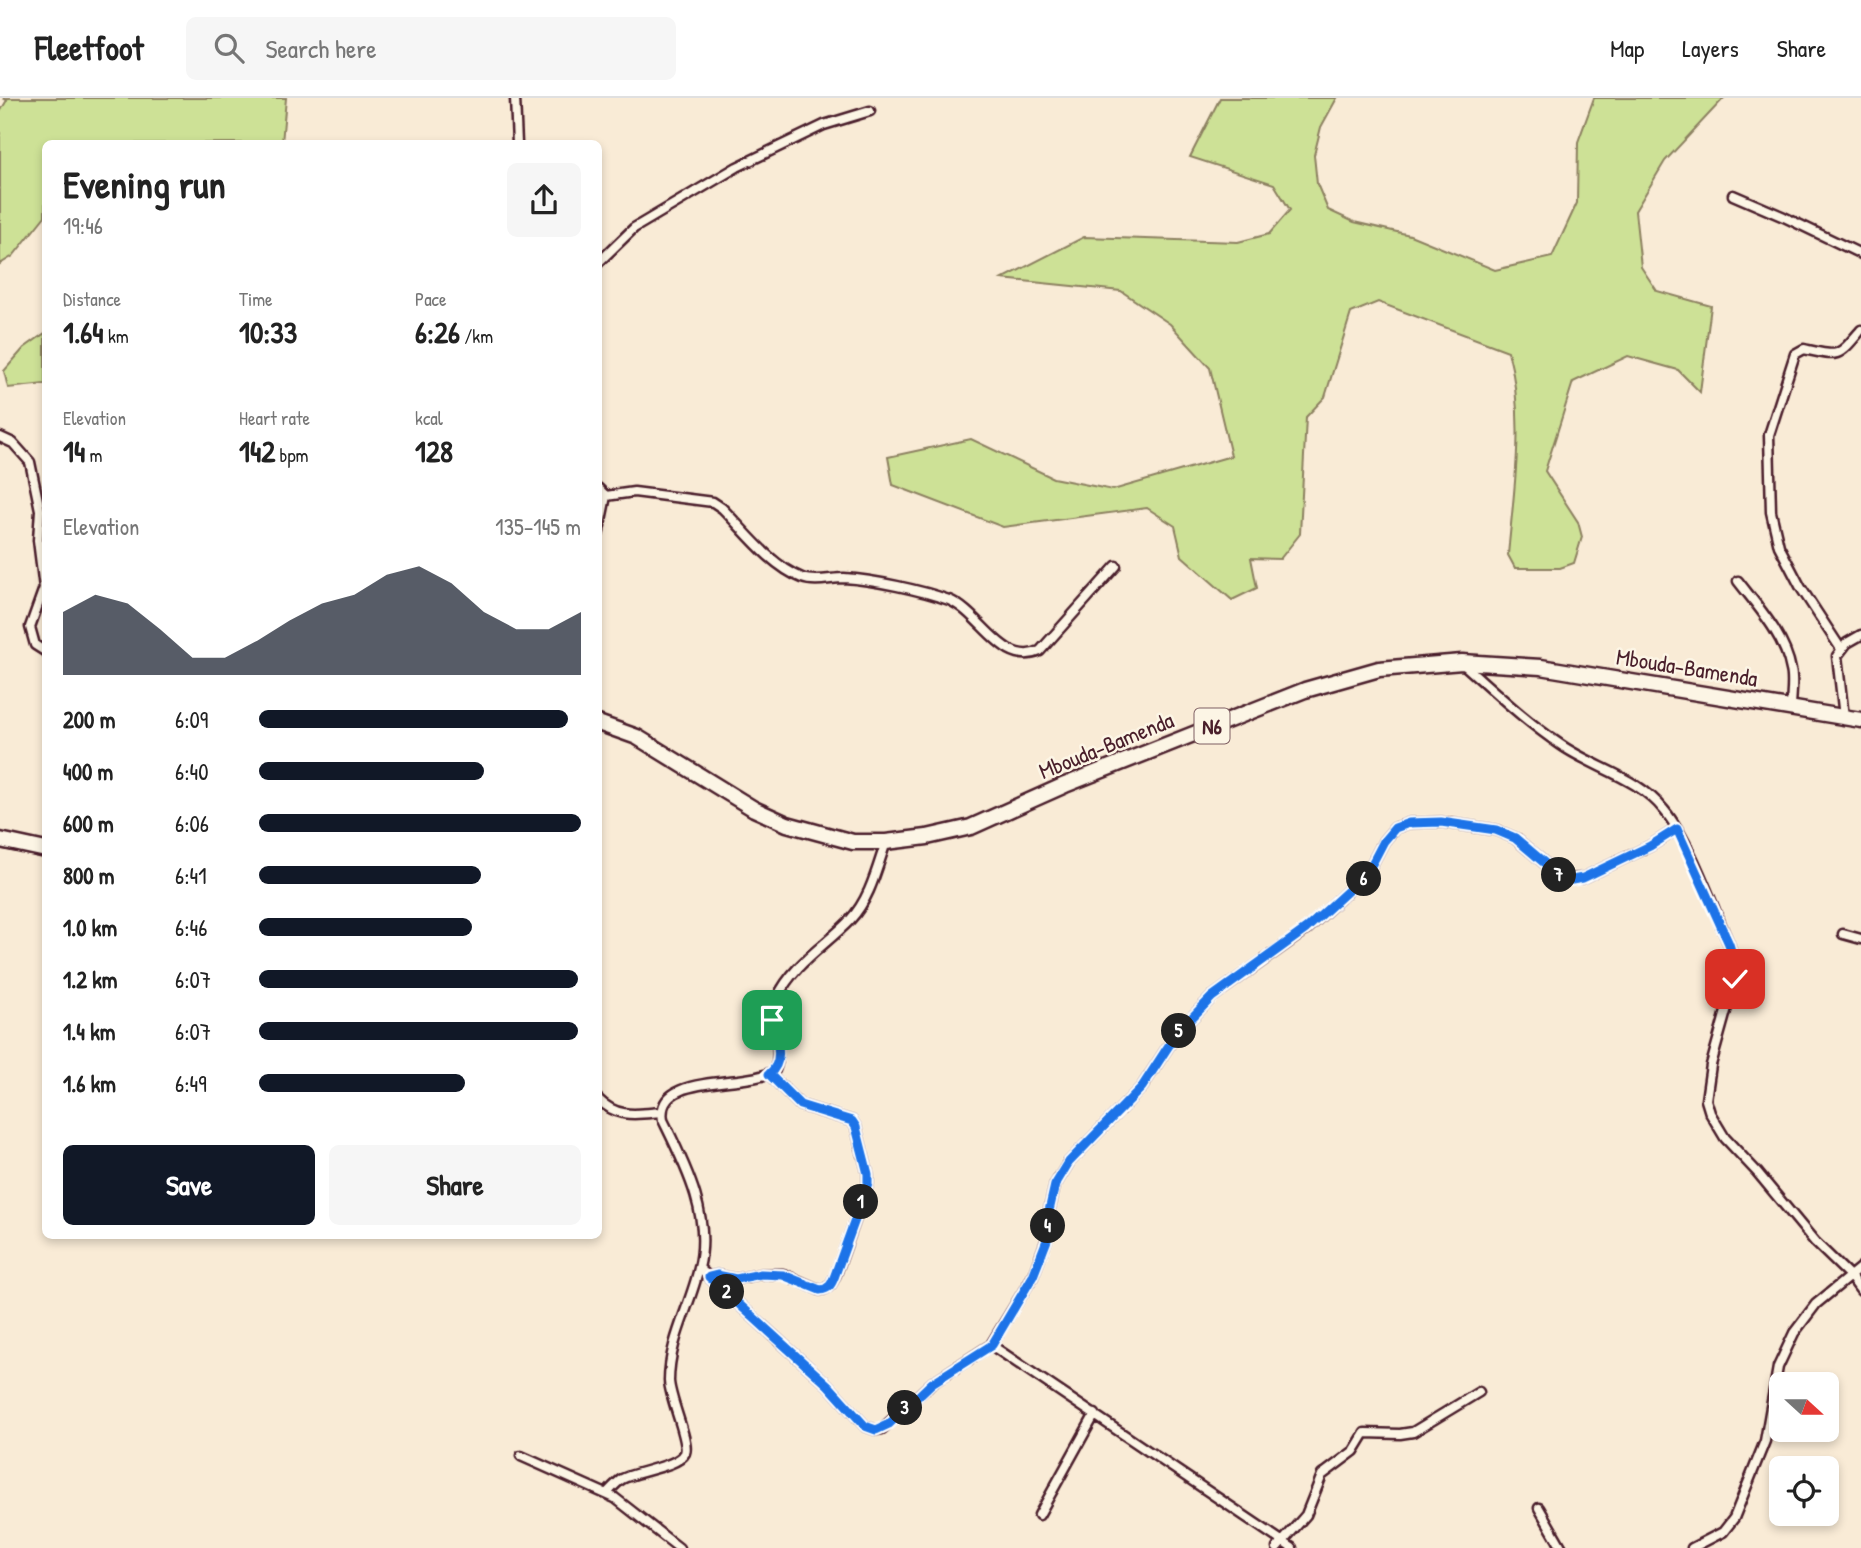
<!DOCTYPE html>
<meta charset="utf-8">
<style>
:root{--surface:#fff;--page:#f6f6f6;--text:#222;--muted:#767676;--line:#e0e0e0;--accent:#111827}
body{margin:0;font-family:"Patrick Hand",sans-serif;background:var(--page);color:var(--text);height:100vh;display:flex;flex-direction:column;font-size:26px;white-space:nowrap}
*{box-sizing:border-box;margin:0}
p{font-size:23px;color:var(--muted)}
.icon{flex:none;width:38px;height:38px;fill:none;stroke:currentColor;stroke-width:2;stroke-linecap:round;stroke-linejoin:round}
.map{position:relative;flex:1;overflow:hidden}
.side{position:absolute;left:42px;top:42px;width:560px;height:1099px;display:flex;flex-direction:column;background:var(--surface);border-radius:10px;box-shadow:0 4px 10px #0003}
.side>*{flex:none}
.needle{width:46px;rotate:111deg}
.fabs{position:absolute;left:1769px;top:1274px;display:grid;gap:14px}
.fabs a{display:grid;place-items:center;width:70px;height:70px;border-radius:10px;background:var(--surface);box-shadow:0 4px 10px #0003;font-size:35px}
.pin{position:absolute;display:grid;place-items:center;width:60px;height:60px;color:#fff;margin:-30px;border-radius:14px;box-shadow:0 4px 10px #0006}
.km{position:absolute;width:35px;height:35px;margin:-18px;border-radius:50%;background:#222;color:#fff;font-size:19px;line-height:35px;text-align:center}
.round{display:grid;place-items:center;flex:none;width:74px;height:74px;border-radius:10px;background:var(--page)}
.overview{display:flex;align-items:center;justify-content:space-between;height:119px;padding:0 21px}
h1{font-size:38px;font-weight:800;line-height:52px}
.figures{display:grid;grid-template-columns:repeat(3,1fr);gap:10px;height:119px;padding:7px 21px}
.figures div{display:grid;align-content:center}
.figures b{font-size:30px;font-weight:800}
.figures small{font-size:19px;font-weight:400}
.figures p{font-size:19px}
.chart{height:196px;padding:14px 21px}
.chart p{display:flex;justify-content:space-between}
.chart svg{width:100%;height:126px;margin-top:7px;fill:var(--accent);opacity:.7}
.button{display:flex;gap:14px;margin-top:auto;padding:14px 21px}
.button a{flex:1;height:80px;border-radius:10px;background:var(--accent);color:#fff;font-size:28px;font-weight:800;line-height:80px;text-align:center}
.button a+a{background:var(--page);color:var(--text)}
ul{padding:0 21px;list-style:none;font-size:23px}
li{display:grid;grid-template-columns:112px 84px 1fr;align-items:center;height:52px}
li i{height:18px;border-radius:9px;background:var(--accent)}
header{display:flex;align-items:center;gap:42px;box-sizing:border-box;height:98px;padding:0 35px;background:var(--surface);border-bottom:2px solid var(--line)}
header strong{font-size:33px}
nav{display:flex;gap:38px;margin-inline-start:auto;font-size:24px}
.search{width:490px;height:63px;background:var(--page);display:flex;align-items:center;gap:18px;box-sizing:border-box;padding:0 24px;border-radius:10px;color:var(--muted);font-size:26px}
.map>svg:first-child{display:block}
.green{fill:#cde196;stroke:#8c8060;stroke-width:2}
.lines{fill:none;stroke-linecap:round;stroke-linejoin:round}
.street-casing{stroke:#4a1f2b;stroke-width:13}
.highway-casing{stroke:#4a1f2b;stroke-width:19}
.street{stroke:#fcf5e5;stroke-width:8}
.highway{stroke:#fcf5e5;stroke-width:14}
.route-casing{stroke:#fff;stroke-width:14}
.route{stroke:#1a73e8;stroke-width:9}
.labels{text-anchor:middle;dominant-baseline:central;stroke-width:5;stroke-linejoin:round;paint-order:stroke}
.shield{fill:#fcf5e5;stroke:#7f5f63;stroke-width:2}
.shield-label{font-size:21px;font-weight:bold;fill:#4a1f2b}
.street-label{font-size:23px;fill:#4a1f2b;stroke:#fcf5e5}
</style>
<header>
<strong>Fleetfoot</strong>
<div class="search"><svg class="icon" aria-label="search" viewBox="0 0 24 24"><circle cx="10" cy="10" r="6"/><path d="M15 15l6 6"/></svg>Search here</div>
<nav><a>Map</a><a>Layers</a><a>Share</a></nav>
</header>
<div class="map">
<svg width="1861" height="1450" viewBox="0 0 1861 1450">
<rect width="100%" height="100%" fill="#f9ebd6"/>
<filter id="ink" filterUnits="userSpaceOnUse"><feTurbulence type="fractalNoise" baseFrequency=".0143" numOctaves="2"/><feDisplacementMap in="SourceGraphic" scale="14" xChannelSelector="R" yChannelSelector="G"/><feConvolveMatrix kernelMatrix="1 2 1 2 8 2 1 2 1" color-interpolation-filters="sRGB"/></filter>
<g filter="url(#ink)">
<path class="green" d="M 3,0 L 286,0 L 282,45 L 46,46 L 45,118 L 13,158 L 0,166 L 0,14 L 7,2 Z
M 1220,0 L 1337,0 L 1321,29 L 1314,57 L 1317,86 L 1328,112 L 1354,124 L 1410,137 L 1495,172 L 1552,159 L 1577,105 L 1578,44 L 1594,0 L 1724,0 L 1665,63 L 1635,113 L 1641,169 L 1657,193 L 1711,208 L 1700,294 L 1678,272 L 1628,258 L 1573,284 L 1545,373 L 1578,424 L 1582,439 L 1574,465 L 1560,470 L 1515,470 L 1508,457 C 1514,390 1526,319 1508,253 L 1378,204 L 1351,215 L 1325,299 L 1306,319 L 1300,436 L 1280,461 L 1251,460 L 1257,490 L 1232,502 L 1182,458 L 1175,428 L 1147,410 L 1003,429 L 893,387 L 888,359 L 971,341 L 1053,380 L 1113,392 L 1231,358 L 1210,270 L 1170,226 L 1121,193 L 1002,181 L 1084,139 L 1238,144 L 1269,136 L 1290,112 L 1274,86 L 1190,59 Z
M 45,235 L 45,286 L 8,290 L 4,273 L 24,250 Z"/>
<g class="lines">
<g class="street-casing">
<path id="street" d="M 515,0 L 517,46
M 1733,97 L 1784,119 L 1861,156
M 598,165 L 634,130 L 737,69 L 824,27 L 870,13
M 0,339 L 13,345 L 30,364 L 40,412 L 38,442 L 44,490 L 30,529 L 35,547 L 46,554
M 598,390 L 606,398 L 598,437
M 606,398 L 634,394 L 713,404 L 722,410 C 746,434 770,467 802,480 C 815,485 831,480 844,480 C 874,482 921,492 949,502 C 981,515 1003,570 1040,553 L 1116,468
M 1738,483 C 1758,509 1785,538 1791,572 C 1794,583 1791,598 1791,610
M 1841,551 L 1801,490 L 1779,448 L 1771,414 L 1769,337 L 1795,256 L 1804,251 C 1840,259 1837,260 1861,232
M 1462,565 C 1494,593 1525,623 1561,647 C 1594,670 1638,679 1664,712 C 1690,743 1712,807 1729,846 L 1734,863 L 1735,881 L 1711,967 L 1706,1002 L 1710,1015 L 1725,1040 L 1757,1074 L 1815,1144 L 1850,1178 L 1861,1193
M 1844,619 L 1837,558 L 1847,545 L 1861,537
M 1843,836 L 1861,841
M 598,1001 C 618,1021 637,1016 662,1014
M 699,1170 L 828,1287 L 865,1328 L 876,1332 L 882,1331 L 932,1285 L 991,1247 L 1033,1178 L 1047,1141 L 1049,1113 L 1055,1087 L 1069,1064 L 1142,989 L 1177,935 L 1212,899 L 1306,832 L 1352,789 L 1363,783 L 1384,743 L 1395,730 L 1409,725 L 1441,724 L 1496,732 L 1515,740 L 1561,779 L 1572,781 L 1583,780 L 1650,748 L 1677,731
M 709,1179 L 717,1177 L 736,1181 L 761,1176 L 783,1176 L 820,1192 C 830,1191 832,1185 836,1176 L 868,1086 L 868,1076 L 856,1029 L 852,1023 L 800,1007 L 769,976
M 991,1247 L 1292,1450
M 521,1358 L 615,1400 L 679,1450
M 606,1396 C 611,1391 616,1385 622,1381 C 637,1373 678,1369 685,1355 C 690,1344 670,1302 669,1283 C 669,1242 690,1209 699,1170 C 712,1118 685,1067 663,1022 C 654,973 750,991 775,972 C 785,947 765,924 777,900 C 793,866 825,848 850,822 C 870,801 877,770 886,744
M 1539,1410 L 1562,1450
M 1039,1417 L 1095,1316
M 1277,1450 L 1306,1417 L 1322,1377 L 1354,1353 L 1365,1335 L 1400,1336 L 1413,1334 L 1479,1294
M 1692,1450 L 1723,1434 L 1734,1420 L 1765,1343 L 1778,1269 L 1794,1235 L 1816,1206 L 1861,1169"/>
</g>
<g class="highway-casing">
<path id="highway" d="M 598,625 L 637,639 L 754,711 L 787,726 L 853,744 L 886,744 L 927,739 L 971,729 L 1065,687 L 1234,620 L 1305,592 L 1379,571 L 1462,564 L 1541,569 L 1861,622
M 0,742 L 46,752"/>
</g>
<use href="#street" class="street"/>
<use href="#highway" class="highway"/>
</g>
</g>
<g class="lines" filter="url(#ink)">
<g class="route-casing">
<path id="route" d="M 772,922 C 776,940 786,963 769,976 L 800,1007 L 852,1023 L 856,1029 L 868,1076 L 868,1086 L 835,1177 C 832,1185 830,1191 820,1192 L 783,1177 L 761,1176 L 736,1181 L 717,1177 L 709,1179 L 828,1287 L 865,1328 L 876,1332 L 889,1326 L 932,1285 L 992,1247 L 1033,1178 L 1047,1142 L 1049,1113 L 1055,1087 L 1069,1064 L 1142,989 L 1177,935 L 1212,899 L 1306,831 L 1352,789 L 1363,783 L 1384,743 L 1395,730 L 1409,725 L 1441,724 L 1496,732 L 1515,740 L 1561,779 L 1572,782 L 1583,780 L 1650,748 L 1677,731 L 1729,846 L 1734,863 L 1735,881"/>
</g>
<use href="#route" class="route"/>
</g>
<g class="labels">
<rect class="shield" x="1194.5" y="610.5" width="35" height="35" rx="5"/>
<g class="shield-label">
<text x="1212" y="628">N6</text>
</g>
<g class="street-label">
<text transform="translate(1687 569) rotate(9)">Mbouda-Bamenda</text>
<text transform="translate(1106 647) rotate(-22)">Mbouda-Bamenda</text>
</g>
</g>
</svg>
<div class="fabs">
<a><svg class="needle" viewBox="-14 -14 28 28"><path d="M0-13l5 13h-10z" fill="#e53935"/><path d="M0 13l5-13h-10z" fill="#767676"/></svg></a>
<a><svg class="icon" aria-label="locate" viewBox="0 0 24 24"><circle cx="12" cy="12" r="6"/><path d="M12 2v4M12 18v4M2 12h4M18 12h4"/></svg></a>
</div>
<div class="pin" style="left:772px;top:922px;background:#1e9e55"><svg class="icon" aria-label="arrive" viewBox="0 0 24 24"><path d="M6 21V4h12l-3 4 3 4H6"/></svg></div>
<div class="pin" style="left:1735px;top:881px;background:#d93025"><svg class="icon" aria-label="check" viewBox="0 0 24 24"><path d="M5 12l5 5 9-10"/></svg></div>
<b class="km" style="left:861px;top:1104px">1</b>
<b class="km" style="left:727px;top:1194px">2</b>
<b class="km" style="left:905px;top:1310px">3</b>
<b class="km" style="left:1048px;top:1128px">4</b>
<b class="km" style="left:1179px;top:933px">5</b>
<b class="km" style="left:1364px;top:781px">6</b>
<b class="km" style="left:1559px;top:777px">7</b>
<section class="side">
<div class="overview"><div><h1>Evening run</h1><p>19:46</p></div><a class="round"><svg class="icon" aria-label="share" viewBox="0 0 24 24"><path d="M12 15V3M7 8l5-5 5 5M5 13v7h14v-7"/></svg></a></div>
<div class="figures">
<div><p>Distance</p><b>1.64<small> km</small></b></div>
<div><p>Time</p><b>10:33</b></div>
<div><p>Pace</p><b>6:26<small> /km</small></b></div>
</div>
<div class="figures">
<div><p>Elevation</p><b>14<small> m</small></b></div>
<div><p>Heart rate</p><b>142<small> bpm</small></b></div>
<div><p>kcal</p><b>128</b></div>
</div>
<div class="chart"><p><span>Elevation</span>135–145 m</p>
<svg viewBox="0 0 160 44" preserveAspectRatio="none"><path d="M0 44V22L10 16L20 19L30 28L40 38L50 38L60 32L70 25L80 19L90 16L100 9L110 6L120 12L130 22L140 28L150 28L160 22V44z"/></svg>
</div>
<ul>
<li><b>200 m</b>6:09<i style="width:96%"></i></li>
<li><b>400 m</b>6:40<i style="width:70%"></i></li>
<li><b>600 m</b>6:06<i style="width:100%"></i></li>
<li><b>800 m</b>6:41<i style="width:69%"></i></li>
<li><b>1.0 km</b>6:46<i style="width:66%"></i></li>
<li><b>1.2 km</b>6:07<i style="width:99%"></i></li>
<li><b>1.4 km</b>6:07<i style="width:99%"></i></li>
<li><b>1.6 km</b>6:49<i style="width:64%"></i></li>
</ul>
<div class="button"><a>Save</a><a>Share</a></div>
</section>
</div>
